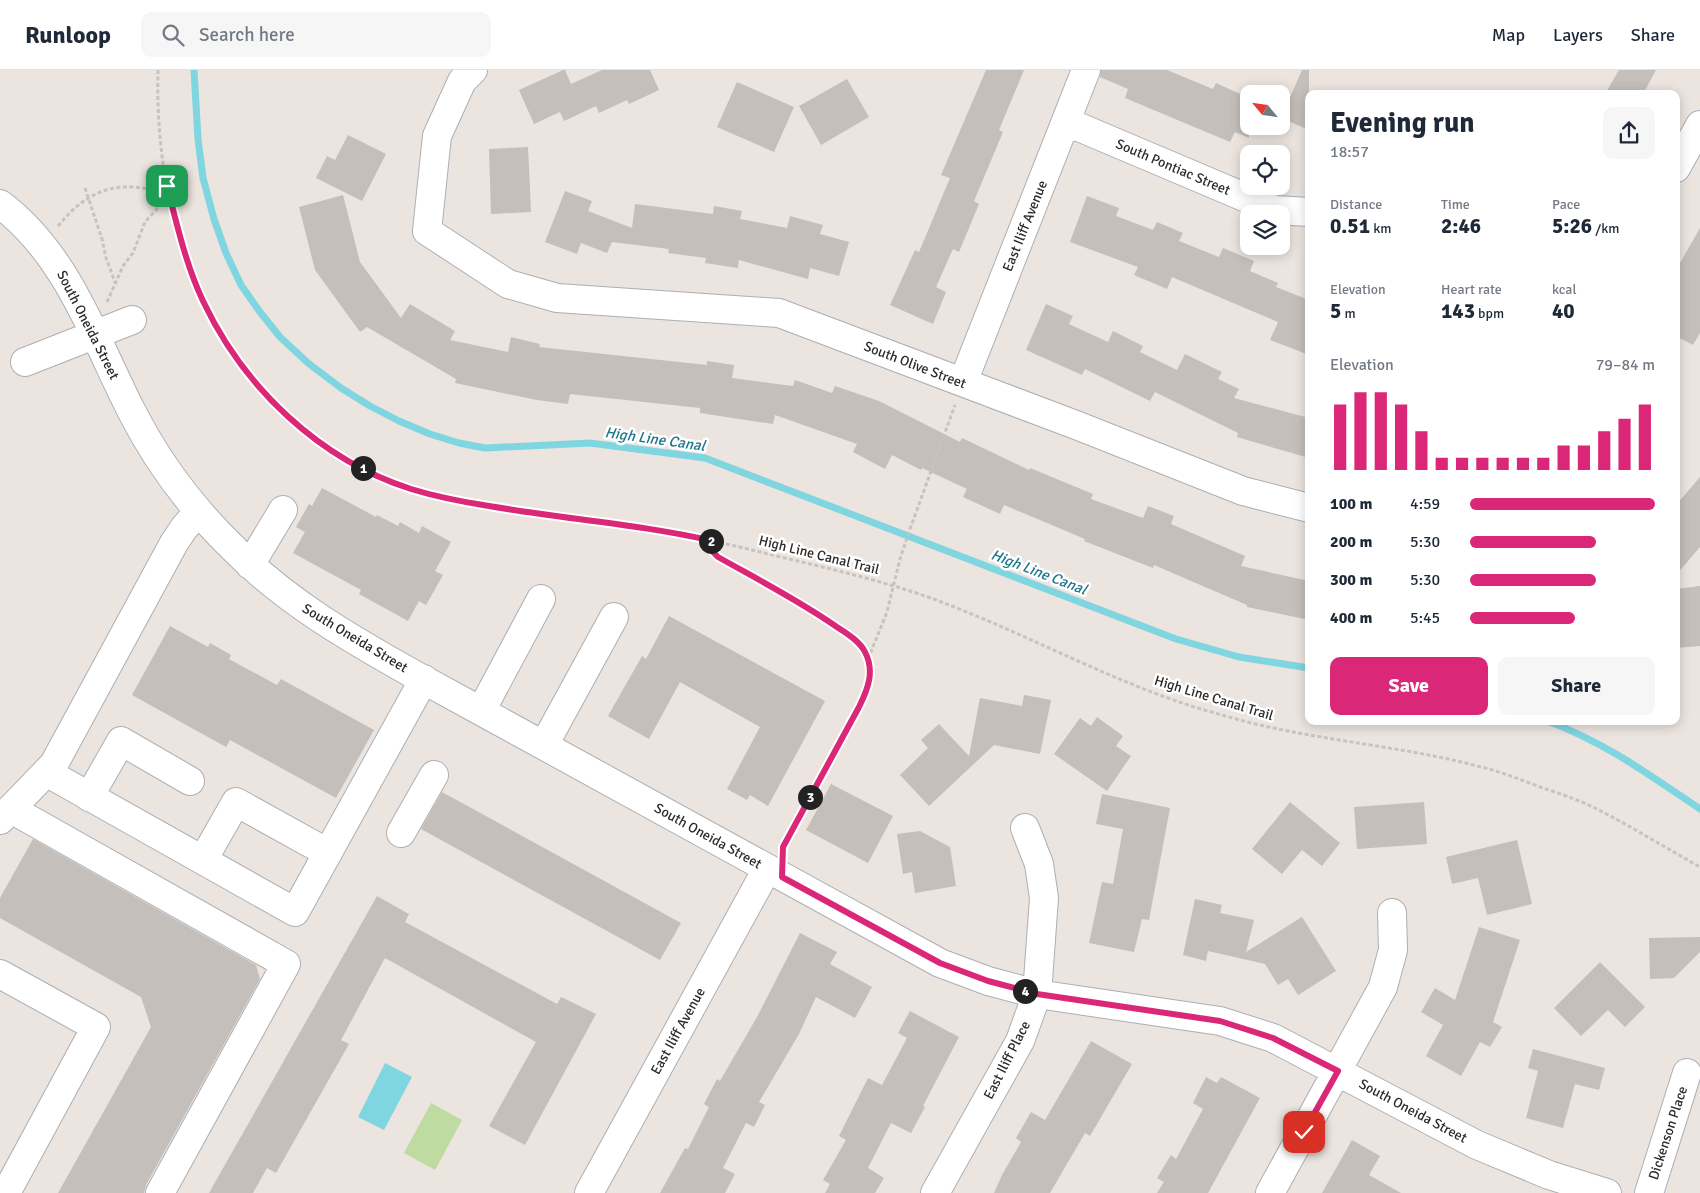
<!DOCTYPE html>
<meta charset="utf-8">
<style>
:root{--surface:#fff;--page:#f6f6f7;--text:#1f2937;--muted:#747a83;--line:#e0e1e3;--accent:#db2777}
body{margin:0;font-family:Signika,sans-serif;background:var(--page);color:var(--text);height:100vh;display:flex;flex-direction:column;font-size:19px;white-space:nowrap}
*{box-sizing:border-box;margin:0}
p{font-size:16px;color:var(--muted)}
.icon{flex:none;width:28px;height:28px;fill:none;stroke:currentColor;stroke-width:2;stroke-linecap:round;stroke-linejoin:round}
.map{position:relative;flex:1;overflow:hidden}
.side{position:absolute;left:1305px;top:20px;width:375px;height:635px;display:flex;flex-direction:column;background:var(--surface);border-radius:10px;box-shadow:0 2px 12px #0003}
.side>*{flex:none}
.needle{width:32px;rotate:299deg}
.fabs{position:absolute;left:1240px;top:15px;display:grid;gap:10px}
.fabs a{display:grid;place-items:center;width:50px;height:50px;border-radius:10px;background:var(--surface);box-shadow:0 2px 12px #0003;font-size:25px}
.pin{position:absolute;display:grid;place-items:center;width:42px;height:42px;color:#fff;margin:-21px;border-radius:10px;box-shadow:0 2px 8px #0006}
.km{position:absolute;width:25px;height:25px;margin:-12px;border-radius:50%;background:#222;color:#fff;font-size:14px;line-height:25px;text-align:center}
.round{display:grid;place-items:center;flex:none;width:52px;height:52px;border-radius:10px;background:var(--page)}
.overview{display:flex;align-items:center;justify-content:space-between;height:85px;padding:0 25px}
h1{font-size:28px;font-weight:700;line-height:38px}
.metrics{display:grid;grid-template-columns:repeat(3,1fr);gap:8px;height:85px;padding:5px 25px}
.metrics div{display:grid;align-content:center}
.metrics b{font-size:21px;font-weight:700}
.metrics small{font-size:14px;font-weight:400}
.metrics p{font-size:14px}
.chart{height:140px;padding:10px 25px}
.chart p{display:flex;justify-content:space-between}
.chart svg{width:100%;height:90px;margin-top:5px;stroke:var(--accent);stroke-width:6}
.primary-button{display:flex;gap:10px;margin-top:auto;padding:10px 25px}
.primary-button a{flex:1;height:58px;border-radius:10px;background:var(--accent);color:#fff;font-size:20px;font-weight:700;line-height:58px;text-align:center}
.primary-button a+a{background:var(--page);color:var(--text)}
ul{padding:0 25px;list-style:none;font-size:16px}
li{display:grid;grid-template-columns:80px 60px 1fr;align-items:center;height:38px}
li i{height:12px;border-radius:6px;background:var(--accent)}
header{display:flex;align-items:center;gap:30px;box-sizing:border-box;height:70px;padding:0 25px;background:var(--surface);border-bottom:1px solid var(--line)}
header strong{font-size:24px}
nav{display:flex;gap:28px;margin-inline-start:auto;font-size:18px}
.search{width:350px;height:45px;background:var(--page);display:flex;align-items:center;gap:12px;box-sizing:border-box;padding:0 18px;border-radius:10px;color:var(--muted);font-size:19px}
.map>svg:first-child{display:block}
.green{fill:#bedba2}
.water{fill:#7fd5e0}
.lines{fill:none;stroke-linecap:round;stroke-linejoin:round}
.stream{stroke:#7fd5e0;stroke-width:7}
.building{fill:#c4bfba}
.minor-casing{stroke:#abafb6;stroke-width:30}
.path{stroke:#c4c4c4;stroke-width:3;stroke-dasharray:4 2.5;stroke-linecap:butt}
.minor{stroke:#fff;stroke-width:28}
.route-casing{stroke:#fff;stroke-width:10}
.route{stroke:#db2777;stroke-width:6}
.labels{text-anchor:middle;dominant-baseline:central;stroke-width:5;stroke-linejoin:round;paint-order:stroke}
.street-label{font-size:14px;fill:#2b2b2b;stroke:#fff}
.water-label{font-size:15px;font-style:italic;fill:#1e778c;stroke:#fff}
</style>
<header>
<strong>Runloop</strong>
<div class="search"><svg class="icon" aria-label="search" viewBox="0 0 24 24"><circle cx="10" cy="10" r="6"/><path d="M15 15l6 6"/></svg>Search here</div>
<nav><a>Map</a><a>Layers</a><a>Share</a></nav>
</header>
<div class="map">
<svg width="1700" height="1123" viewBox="0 0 1700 1123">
<rect width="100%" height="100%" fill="#ebe4df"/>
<path class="green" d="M 431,1033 L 462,1050 L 435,1100 L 404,1083 Z"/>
<path class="water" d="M 385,993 L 412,1007 L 384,1060 L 358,1047 Z"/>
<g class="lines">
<path class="stream" d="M 194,0 L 198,69 L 203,108 L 214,149 L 226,183 L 241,215 L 260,242 L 280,267 L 308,293 L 341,318 L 370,336 L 399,351 L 430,364 L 459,373 L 485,378 L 590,373 L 705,388 L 1176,569 L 1239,587 L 1309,598
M 1547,651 C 1603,671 1651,706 1700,739"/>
</g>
<path class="building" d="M 563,0 L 565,0 L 571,14 L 602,0 L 650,0 L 659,20 L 629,34 L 627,30 L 599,43 L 596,36 L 564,51 L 560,42 L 534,54 L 519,20 Z
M 986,0 L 1024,0 L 999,60 L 1003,62 L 974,131 L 979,134 L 959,182 L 953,179 L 936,217 L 946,222 L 933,254 L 890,235 L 915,180 L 919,182 L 950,108 L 941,105 Z
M 1101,0 L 1167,0 L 1213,19 L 1216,13 L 1249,28 L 1249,68 L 1235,62 L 1230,72 L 1125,28 L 1128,19 L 1100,7 Z
M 1302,0 L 1309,0 L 1309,60 L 1281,48 Z
M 1619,0 L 1656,0 L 1643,24 L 1605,24 Z
M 847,9 L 869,47 L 821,75 L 799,36 Z
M 737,12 L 794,37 L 774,82 L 717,57 Z
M 348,65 L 386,84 L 362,131 L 316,108 L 327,86 L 335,90 Z
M 528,77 L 531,142 L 491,144 L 489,79 Z
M 565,121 L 592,131 L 588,141 L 632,158 L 635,134 L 713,144 L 714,136 L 742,141 L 740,149 L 787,158 L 790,146 L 823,155 L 820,164 L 849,172 L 839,206 L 810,198 L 808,209 L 739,190 L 738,198 L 705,193 L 706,188 L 668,183 L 669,179 L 612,172 L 607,183 L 581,173 L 577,184 L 545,172 Z
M 343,125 L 360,192 L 401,248 L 410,234 L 455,261 L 450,270 L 508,282 L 511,267 L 540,274 L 539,277 L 707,295 L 707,291 L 734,295 L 732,308 L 793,316 L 795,310 L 832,323 L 835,316 L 879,331 L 960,372 L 962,368 L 1029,400 L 1030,398 L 1093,424 L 1091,429 L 1143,448 L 1148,436 L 1174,446 L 1171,454 L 1245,486 L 1241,496 L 1309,511 L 1309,550 L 1247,537 L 1247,535 L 1154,495 L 1153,498 L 1084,471 L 1085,469 L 1004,435 L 1000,444 L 963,427 L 967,419 L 922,398 L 921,400 L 892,385 L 885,399 L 853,382 L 857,374 L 775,345 L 773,354 L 700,343 L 700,338 L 570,324 L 568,334 L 537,330 L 455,313 L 456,309 L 367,257 L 360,262 L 315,200 L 299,137 Z
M 1087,126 L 1119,138 L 1116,146 L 1153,160 L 1157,152 L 1183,163 L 1179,171 L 1219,187 L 1223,178 L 1254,191 L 1250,201 L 1278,213 L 1276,217 L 1309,230 L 1309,285 L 1270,270 L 1278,252 L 1172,207 L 1167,219 L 1134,205 L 1138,197 L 1070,172 Z
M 1700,158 L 1700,263 L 1693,275 L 1676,266 L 1676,200 Z
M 1046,234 L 1073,246 L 1069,254 L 1108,272 L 1113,261 L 1143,276 L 1140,282 L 1177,300 L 1185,284 L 1222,302 L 1218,309 L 1239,319 L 1234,328 L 1309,348 L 1309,388 L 1237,367 L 1238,363 L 1155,322 L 1150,331 L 1085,299 L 1082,305 L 1026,280 Z
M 1700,407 L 1700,477 L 1676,505 L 1676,435 Z
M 322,418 L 376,447 L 377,445 L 398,456 L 400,452 L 419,463 L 422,456 L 451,472 L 435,501 L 443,505 L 426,535 L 419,531 L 408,551 L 359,524 L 361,520 L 293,483 L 305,462 L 296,457 L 309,434 L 312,436 Z
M 1700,516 L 1700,576 L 1676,578 L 1676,519 Z
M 669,546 L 825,631 L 768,736 L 750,725 L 747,730 L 727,719 L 760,657 L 680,612 L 649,669 L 608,646 L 642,586 L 646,589 Z
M 170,556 L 208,577 L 210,573 L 231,585 L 229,589 L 277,615 L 281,609 L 374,660 L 336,728 L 230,670 L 226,677 L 132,625 Z
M 1024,625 L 1051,630 L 1040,684 L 994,675 L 929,736 L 900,705 L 928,678 L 921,670 L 939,654 L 969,686 L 980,628 L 1022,636 Z
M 1097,647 L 1123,666 L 1116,676 L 1131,686 L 1107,721 L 1054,684 L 1080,648 L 1091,656 Z
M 831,714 L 893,746 L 868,793 L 806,760 Z
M 442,722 L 681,853 L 660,890 L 421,759 Z
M 1102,724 L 1170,738 L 1149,850 L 1142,849 L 1134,882 L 1089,873 L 1102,812 L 1113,814 L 1123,759 L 1096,754 Z
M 1290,732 L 1340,773 L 1322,796 L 1302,780 L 1282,804 L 1252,779 Z
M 1424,732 L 1427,774 L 1357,779 L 1354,737 Z
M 920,761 L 950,777 L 956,816 L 915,823 L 912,802 L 903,804 L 897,764 Z
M 33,769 L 256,895 L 260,909 L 146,1115 L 144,1123 L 58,1123 L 151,957 L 141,927 L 0,848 L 0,828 Z
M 1517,770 L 1532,834 L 1487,845 L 1478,808 L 1452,814 L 1446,787 Z
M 377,826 L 409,844 L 405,852 L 557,934 L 561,927 L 596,944 L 525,1075 L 489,1056 L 536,972 L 385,888 L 341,970 L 349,974 L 276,1103 L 267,1098 L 253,1123 L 209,1123 Z
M 1195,829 L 1222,835 L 1220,843 L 1254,850 L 1246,882 L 1302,847 L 1336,901 L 1298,925 L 1288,909 L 1278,915 L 1265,894 L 1208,881 L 1206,891 L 1183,885 Z
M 1479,857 L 1520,870 L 1493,952 L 1502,957 L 1490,977 L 1480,972 L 1461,1006 L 1426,986 L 1443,955 L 1421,942 L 1435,918 L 1455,930 Z
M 800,863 L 837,882 L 830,894 L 872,917 L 855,948 L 816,927 L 799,964 L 759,1032 L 765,1035 L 754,1057 L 746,1053 L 723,1098 L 735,1104 L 725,1123 L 660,1123 L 685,1078 L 688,1079 L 709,1037 L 704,1034 L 717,1009 L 720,1011 L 757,947 Z
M 1700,867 L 1700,882 L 1674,908 L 1650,909 L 1649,868 Z
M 1600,892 L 1645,937 L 1625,957 L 1608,940 L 1581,966 L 1554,938 Z
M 910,941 L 959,967 L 923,1036 L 925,1037 L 911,1063 L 891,1053 L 868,1098 L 884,1108 L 875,1123 L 825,1123 L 830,1114 L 823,1110 L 846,1070 L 839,1066 L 868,1008 L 882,1015 L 907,968 L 898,963 Z
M 1091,971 L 1132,994 L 1090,1066 L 1085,1063 L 1050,1123 L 994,1123 L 1002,1105 L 1021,1072 L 1016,1068 L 1031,1042 L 1045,1050 Z
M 1533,979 L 1605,998 L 1599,1020 L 1575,1014 L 1563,1058 L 1526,1048 L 1538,1001 L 1528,998 Z
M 1206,1007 L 1217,1013 L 1221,1007 L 1260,1028 L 1208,1123 L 1157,1123 L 1164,1112 L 1157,1108 L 1171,1085 L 1176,1089 L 1203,1039 L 1193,1033 Z
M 1352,1070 L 1380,1086 L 1369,1105 L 1401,1123 L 1322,1123 Z"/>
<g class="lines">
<g class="minor-casing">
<path id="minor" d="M 473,0 L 462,11 L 437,66 L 427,161 L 508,214 L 557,228 L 779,243 L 1076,355 L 1243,421 L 1309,438
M 1067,52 L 1275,140 L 1309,142
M 1676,98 L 1700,55
M 0,134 C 68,185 95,270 132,342 C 158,393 191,437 232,477 C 285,531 349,568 415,605 C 453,626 492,647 530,668 C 666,743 803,818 940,893 L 988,911 L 1037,924 L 1220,951 L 1273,968 L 1477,1075 L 1549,1105 L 1607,1123
M 25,292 L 132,250
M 963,312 L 1086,0
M 250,495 L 283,440
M 481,641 L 541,529
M 544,675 L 614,547
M 46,702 L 295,842 L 424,609
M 89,727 L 121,671 L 190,711
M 11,739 L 286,894 L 160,1123
M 0,750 L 54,694 L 174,473 L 184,458 L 198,442
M 401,763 L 434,705
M 203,790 L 236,732 L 328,783
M 0,904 L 96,957 L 6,1123
M 589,1123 L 767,799
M 935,1123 L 1020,971 L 1037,924 L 1044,828 L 1039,794 L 1025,758
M 1270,1123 L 1383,917 L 1393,880 L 1392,843
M 1649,1123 L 1687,1003"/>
</g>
<path class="path" d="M 158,0 C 155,106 181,217 247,301 C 265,324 283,345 306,362 C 336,385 369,404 405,416 C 461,436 522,441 581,448 C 637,456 693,466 748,479 C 812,495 877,508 939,531 C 1024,563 1105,608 1191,636 C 1221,645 1252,654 1283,660 C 1347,673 1413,679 1477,696 C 1499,701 1519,709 1540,717 C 1558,723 1576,729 1593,737 C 1629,755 1664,777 1700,797
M 85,118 L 102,169 L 106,188 L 115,212
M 58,156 C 75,135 97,117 126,117 C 140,116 153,121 168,121
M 107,232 L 123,196 L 133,183 L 145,152 L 169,126
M 713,471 C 711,479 712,482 718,487 C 757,509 796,529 834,555 C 844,562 859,570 865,582 C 875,601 868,619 859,637 L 783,778
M 868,589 L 887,542 L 900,489 L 910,459 L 955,335"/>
<use href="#minor" class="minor"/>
</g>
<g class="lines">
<g class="route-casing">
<path id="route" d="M 167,116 C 177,155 186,195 203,231 C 244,318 320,390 411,419 C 437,427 463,432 489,436 C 564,449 639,454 713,471 L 713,482 L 718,487 C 757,509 796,529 834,555 C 844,562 859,570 865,582 C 875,601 868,619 859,637 L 783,777 L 782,807 L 940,893 L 988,911 L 1037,924 L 1220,951 L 1273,968 L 1338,1001 L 1304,1062"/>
</g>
<use href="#route" class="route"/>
</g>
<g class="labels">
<g class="street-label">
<text transform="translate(1173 97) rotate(23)">South Pontiac Street</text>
<text transform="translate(1025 156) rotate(-68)">East Iliff Avenue</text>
<text transform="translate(88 255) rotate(63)">South Oneida Street</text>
<text transform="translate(915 295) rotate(21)">South Olive Street</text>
<text transform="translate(819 485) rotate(14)">High Line Canal Trail</text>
<text transform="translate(355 568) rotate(31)">South Oneida Street</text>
<text transform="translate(1214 628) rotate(17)">High Line Canal Trail</text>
<text transform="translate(708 766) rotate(29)">South Oneida Street</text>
<text transform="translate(678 961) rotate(-61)">East Iliff Avenue</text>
<text transform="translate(1007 990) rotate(-63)">East Iliff Place</text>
<text transform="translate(1413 1041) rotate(28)">South Oneida Street</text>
<text transform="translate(1668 1063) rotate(-72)">Dickenson Place</text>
</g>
<g class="water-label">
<text transform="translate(655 369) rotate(8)">High Line Canal</text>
<text transform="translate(1039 502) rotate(21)">High Line Canal</text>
</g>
</g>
</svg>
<div class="fabs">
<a><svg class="needle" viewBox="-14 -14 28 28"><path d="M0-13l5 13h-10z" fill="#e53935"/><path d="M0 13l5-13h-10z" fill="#747a83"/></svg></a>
<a><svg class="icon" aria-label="locate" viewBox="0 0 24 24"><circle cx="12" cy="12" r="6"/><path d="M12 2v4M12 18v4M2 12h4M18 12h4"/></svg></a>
<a><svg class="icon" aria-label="layers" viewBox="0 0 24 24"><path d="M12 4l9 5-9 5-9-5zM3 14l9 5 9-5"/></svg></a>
</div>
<div class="pin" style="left:167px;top:116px;background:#1e9e55"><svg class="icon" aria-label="arrive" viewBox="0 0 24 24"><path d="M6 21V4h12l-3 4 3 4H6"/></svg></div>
<div class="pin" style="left:1304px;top:1062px;background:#d93025"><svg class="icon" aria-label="check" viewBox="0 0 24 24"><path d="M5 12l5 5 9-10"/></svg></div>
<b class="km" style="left:363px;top:398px">1</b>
<b class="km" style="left:711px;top:471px">2</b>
<b class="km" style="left:810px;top:727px">3</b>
<b class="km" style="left:1025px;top:921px">4</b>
<section class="side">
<div class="overview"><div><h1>Evening run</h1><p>18:57</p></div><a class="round"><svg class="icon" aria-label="share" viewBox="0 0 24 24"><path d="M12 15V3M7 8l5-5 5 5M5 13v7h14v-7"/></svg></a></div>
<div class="metrics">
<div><p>Distance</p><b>0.51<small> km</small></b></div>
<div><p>Time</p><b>2:46</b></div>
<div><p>Pace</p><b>5:26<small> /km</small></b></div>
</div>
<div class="metrics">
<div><p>Elevation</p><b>5<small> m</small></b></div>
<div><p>Heart rate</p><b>143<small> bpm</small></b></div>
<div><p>kcal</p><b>40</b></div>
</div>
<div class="chart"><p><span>Elevation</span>79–84 m</p>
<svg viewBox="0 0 160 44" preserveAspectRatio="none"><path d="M5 44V12M15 44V6M25 44V6M35 44V12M45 44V25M55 44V38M65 44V38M75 44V38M85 44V38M95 44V38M105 44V38M115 44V32M125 44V32M135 44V25M145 44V19M155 44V12"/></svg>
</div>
<ul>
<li><b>100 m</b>4:59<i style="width:100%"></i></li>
<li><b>200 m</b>5:30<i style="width:68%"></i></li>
<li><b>300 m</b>5:30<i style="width:68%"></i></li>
<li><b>400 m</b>5:45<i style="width:57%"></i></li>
</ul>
<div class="primary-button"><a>Save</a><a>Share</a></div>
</section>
</div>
